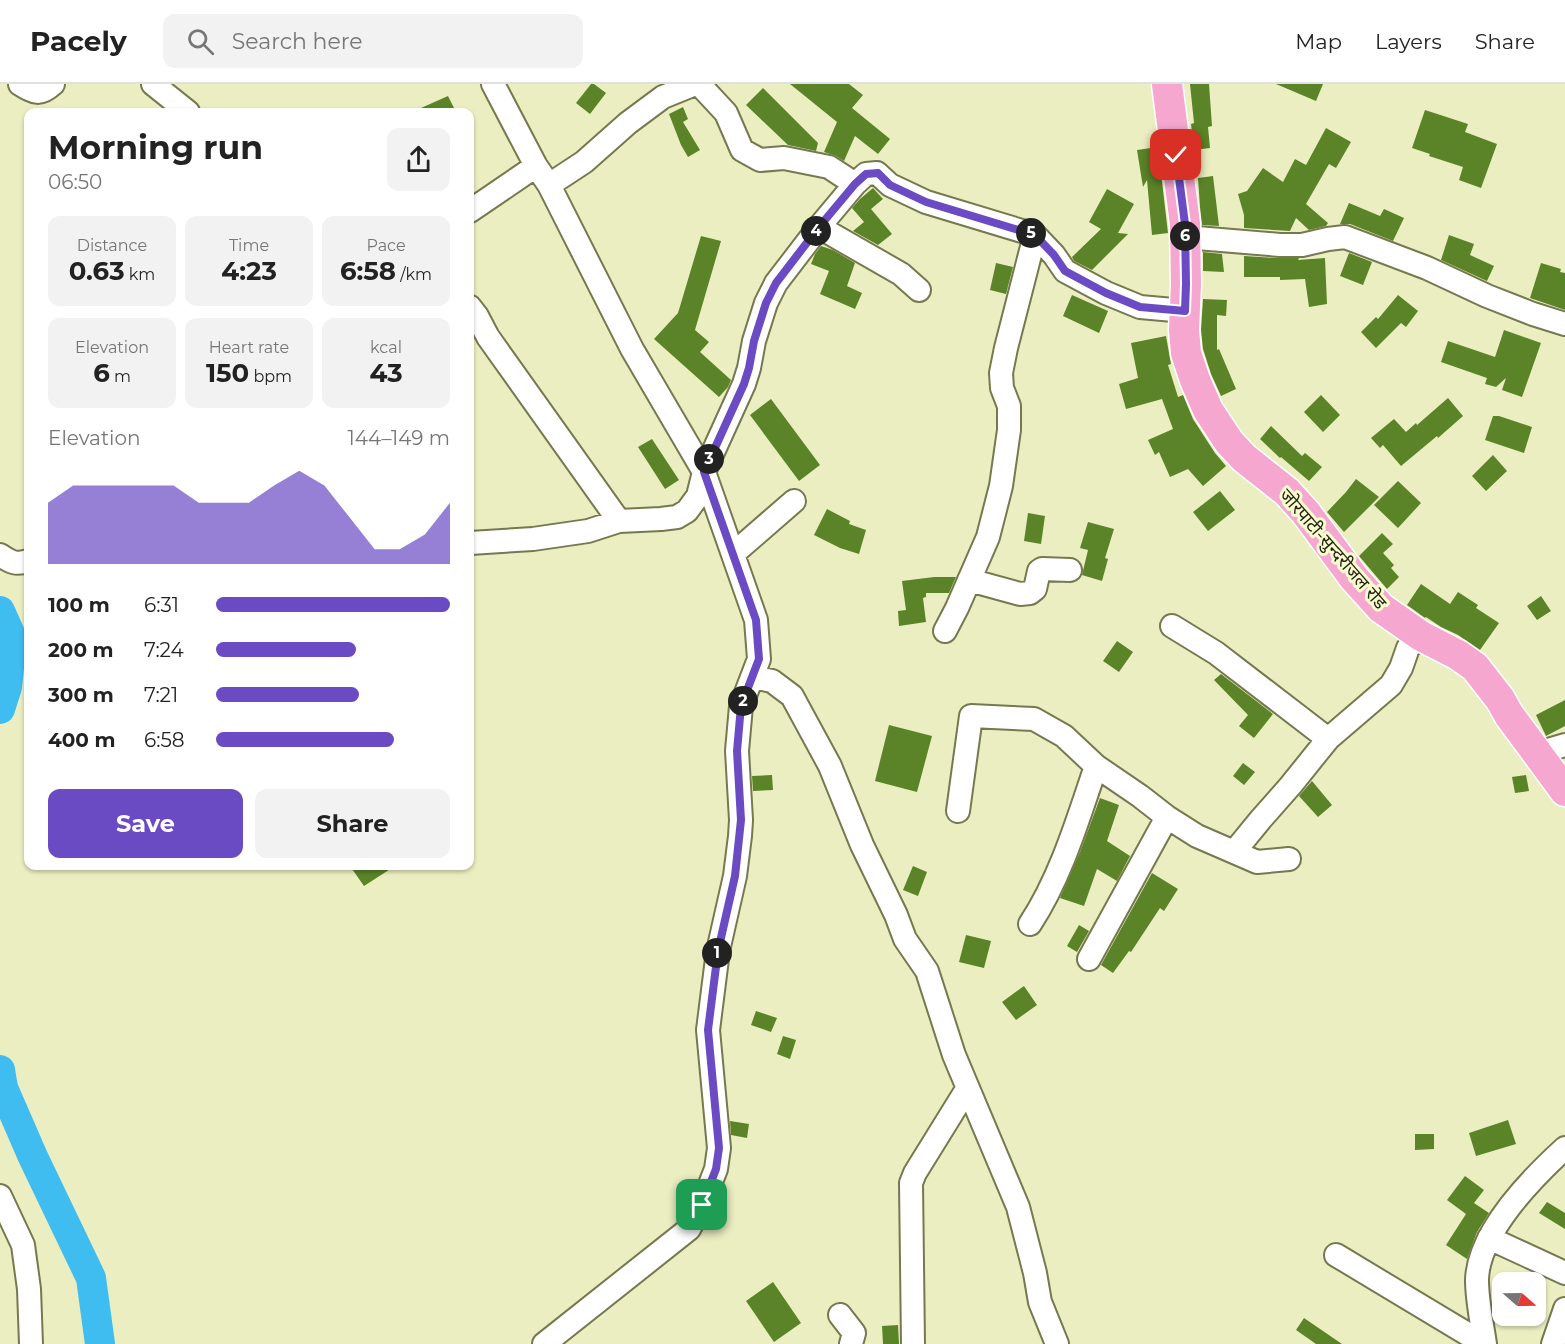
<!DOCTYPE html>
<meta charset="utf-8">
<style>
:root{--surface:#fff;--page:#f2f2f2;--text:#222;--muted:#767676;--line:#e0e0e0;--accent:#6a4bc4}
body{margin:0;font-family:Montserrat,"Noto Sans Devanagari",sans-serif;background:var(--page);color:var(--text);height:100vh;display:flex;flex-direction:column;font-size:22px;white-space:nowrap}
*{box-sizing:border-box;margin:0}
p{font-size:20px;color:var(--muted)}
.icon{flex:none;width:33px;height:33px;fill:none;stroke:currentColor;stroke-width:2;stroke-linecap:round;stroke-linejoin:round}
.map{position:relative;flex:1;overflow:hidden}
.side{position:absolute;left:24px;top:24px;width:450px;height:762px;display:flex;flex-direction:column;background:var(--surface);border-radius:12px;box-shadow:0 2px 4px #0004}
.side>*{flex:none}
.needle{width:39px;rotate:110deg}
.controls{position:absolute;left:1492px;top:1188px;display:grid;gap:12px}
.controls a{display:grid;place-items:center;width:54px;height:54px;border-radius:12px;background:var(--surface);box-shadow:0 2px 4px #0004;font-size:30px}
.pin{position:absolute;display:grid;place-items:center;width:51px;height:51px;color:#fff;margin:-26px;border-radius:12px;box-shadow:0 3px 9px #0006}
.km{position:absolute;width:30px;height:30px;margin:-15px;border-radius:50%;background:#222;color:#fff;font-size:16px;line-height:30px;text-align:center}
.round{display:grid;place-items:center;flex:none;width:63px;height:63px;border-radius:12px;background:var(--page)}
.headline{display:flex;align-items:center;justify-content:space-between;height:102px;padding:0 24px}
h1{font-size:33px;font-weight:700;line-height:45px}
.stats{display:grid;grid-template-columns:repeat(3,1fr);gap:9px;height:102px;padding:6px 24px}
.stats div{display:grid;align-content:center;border-radius:12px;background:var(--page);text-align:center}
.stats b{font-size:26px;font-weight:700}
.stats small{font-size:16px;font-weight:400}
.stats p{font-size:16px}
.chart{height:168px;padding:12px 24px}
.chart p{display:flex;justify-content:space-between}
.chart svg{width:100%;height:108px;margin-top:6px;fill:var(--accent);opacity:.7}
.primary-button{display:flex;gap:12px;margin-top:auto;padding:12px 24px}
.primary-button a{flex:1;height:69px;border-radius:12px;background:var(--accent);color:#fff;font-size:24px;font-weight:700;line-height:69px;text-align:center}
.primary-button a+a{background:var(--page);color:var(--text)}
ul{padding:0 24px;list-style:none;font-size:20px}
li{display:grid;grid-template-columns:96px 72px 1fr;align-items:center;height:45px}
li i{height:15px;border-radius:8px;background:var(--accent)}
header{display:flex;align-items:center;gap:36px;box-sizing:border-box;height:84px;padding:0 30px;background:var(--surface);border-bottom:2px solid var(--line)}
header strong{font-size:28px}
nav{display:flex;gap:33px;margin-inline-start:auto;font-size:21px}
.search{width:420px;height:54px;background:var(--page);display:flex;align-items:center;gap:15px;box-sizing:border-box;padding:0 21px;border-radius:12px;color:var(--muted);font-size:22px}
.map>svg:first-child{display:block}
.lines{fill:none;stroke-linecap:round;stroke-linejoin:round}
.river{stroke:#3fbcf0;stroke-width:30}
.building{fill:#5a8427}
.minor-casing{stroke:#76784f;stroke-width:26}
.major-casing{stroke:#fff;stroke-width:33}
.minor{stroke:#fff;stroke-width:22}
.major{stroke:#f5a7cf;stroke-width:30}
.route-casing{stroke:#fff;stroke-width:12}
.route{stroke:#6a4bc4;stroke-width:8}
.labels{text-anchor:middle;dominant-baseline:central;stroke-width:6;stroke-linejoin:round;paint-order:stroke}
.street-label{font-size:18px;fill:#212211;stroke:#f8fbce}
</style>
<header>
<strong>Pacely</strong>
<div class="search"><svg class="icon" aria-label="search" viewBox="0 0 24 24"><circle cx="10" cy="10" r="6"/><path d="M15 15l6 6"/></svg>Search here</div>
<nav><a>Map</a><a>Layers</a><a>Share</a></nav>
</header>
<div class="map">
<svg width="1565" height="1260" viewBox="0 0 1565 1260">
<rect width="100%" height="100%" fill="#ebeec1"/>
<g class="lines">
<path class="river" d="M 0,527 L 12,554 L 7,603 L 0,625
M 0,986 L 3,1004 L 33,1073 L 91,1194 L 100,1260"/>
</g>
<path class="building" d="M 591,0 L 594,0 L 606,9 L 590,30 L 576,19 Z
M 790,0 L 849,0 L 863,11 L 852,24 L 890,55 L 878,70 L 855,52 L 844,77 L 836,72 L 824,68 L 837,38 Z
M 1190,0 L 1209,0 L 1212,42 L 1208,43 L 1210,64 L 1194,66 L 1191,40 L 1194,39 Z
M 1276,0 L 1323,0 L 1316,17 Z
M 763,4 L 818,59 L 816,67 L 788,61 L 746,21 Z
M 448,12 L 456,28 L 412,28 Z
M 683,23 L 688,35 L 683,38 L 700,66 L 688,73 L 681,61 L 669,30 Z
M 1425,26 L 1468,40 L 1465,48 L 1497,60 L 1481,104 L 1459,96 L 1463,83 L 1429,72 L 1430,70 L 1412,64 Z
M 1326,44 L 1351,58 L 1336,84 L 1329,80 L 1306,120 L 1328,139 L 1326,142 L 1309,146 L 1296,134 L 1290,147 L 1244,144 L 1244,131 L 1238,110 L 1247,107 L 1263,84 L 1283,98 L 1295,75 L 1306,81 Z
M 1158,63 L 1168,149 L 1152,151 L 1147,96 L 1143,103 L 1137,66 Z
M 1213,92 L 1219,142 L 1202,141 L 1200,123 L 1198,94 Z
M 873,104 L 883,115 L 871,125 L 892,150 L 878,161 L 853,147 L 864,138 L 852,124 L 860,115 Z
M 1107,105 L 1134,120 L 1118,149 L 1128,150 L 1092,186 L 1074,177 L 1072,173 L 1101,145 L 1089,138 Z
M 1349,119 L 1380,132 L 1384,125 L 1404,134 L 1393,157 L 1350,140 L 1340,140 Z
M 1449,151 L 1474,160 L 1470,171 L 1494,182 L 1487,197 L 1441,176 Z
M 701,152 L 721,157 L 695,246 L 709,258 L 700,268 L 731,296 L 728,303 L 719,313 L 654,255 L 678,229 Z
M 821,162 L 833,166 L 855,179 L 847,202 L 862,209 L 855,225 L 820,210 L 829,187 L 811,180 L 815,170 Z
M 1203,168 L 1222,170 L 1224,188 L 1203,187 Z
M 1349,169 L 1372,178 L 1363,201 L 1340,192 Z
M 1244,172 L 1278,174 L 1299,174 L 1298,176 L 1325,174 L 1327,220 L 1309,223 L 1305,195 L 1280,196 L 1280,193 L 1244,193 Z
M 996,179 L 1013,183 L 1006,210 L 990,206 Z
M 1541,179 L 1561,185 L 1560,188 L 1565,189 L 1565,226 L 1530,214 Z
M 1072,211 L 1108,227 L 1099,249 L 1063,232 Z
M 1398,211 L 1418,227 L 1406,243 L 1401,239 L 1376,264 L 1361,248 L 1376,233 L 1378,235 Z
M 1203,215 L 1227,216 L 1226,232 L 1217,231 L 1217,266 L 1219,265 L 1236,305 L 1221,312 L 1211,290 L 1203,265 L 1201,246 Z
M 1504,246 L 1541,259 L 1522,313 L 1502,306 L 1506,294 L 1496,303 L 1485,300 L 1487,294 L 1441,278 L 1448,257 L 1495,273 Z
M 1166,252 L 1171,280 L 1168,281 L 1178,313 L 1183,311 L 1193,335 L 1215,369 L 1226,382 L 1203,402 L 1188,385 L 1170,393 L 1159,368 L 1155,371 L 1148,356 L 1173,345 L 1162,315 L 1126,325 L 1119,300 L 1138,294 L 1131,259 Z
M 1321,311 L 1340,331 L 1323,348 L 1304,328 Z
M 1448,314 L 1463,332 L 1438,354 L 1437,352 L 1401,382 L 1383,361 L 1380,364 L 1371,354 L 1394,335 L 1406,348 L 1416,339 L 1417,341 Z
M 771,315 L 820,381 L 799,397 L 750,331 Z
M 1493,332 L 1499,332 L 1532,343 L 1524,369 L 1485,356 Z
M 1271,342 L 1302,372 L 1305,369 L 1322,383 L 1309,397 L 1281,373 L 1280,374 L 1260,355 Z
M 652,355 L 679,396 L 665,405 L 638,363 Z
M 1493,371 L 1507,387 L 1486,407 L 1472,392 Z
M 1356,395 L 1379,413 L 1344,448 L 1327,428 L 1346,408 Z
M 1398,397 L 1421,419 L 1398,444 L 1374,421 Z
M 1220,407 L 1235,426 L 1208,447 L 1193,428 Z
M 827,425 L 850,437 L 849,440 L 866,446 L 859,470 L 840,464 L 814,451 Z
M 1028,429 L 1045,432 L 1041,460 L 1024,457 Z
M 1088,438 L 1114,445 L 1105,474 L 1108,475 L 1102,497 L 1082,491 L 1088,466 L 1080,464 Z
M 1382,449 L 1393,460 L 1383,469 L 1394,481 L 1391,484 L 1399,493 L 1387,505 L 1359,472 Z
M 934,493 L 956,493 L 949,509 L 926,509 L 926,513 L 923,514 L 926,538 L 899,542 L 898,527 L 906,526 L 902,497 Z
M 1421,500 L 1450,520 L 1458,508 L 1478,521 L 1476,524 L 1499,539 L 1480,566 L 1458,551 L 1441,543 L 1426,533 L 1425,534 L 1407,521 Z
M 1541,512 L 1551,527 L 1537,536 L 1527,522 Z
M 1117,557 L 1133,568 L 1119,588 L 1103,577 Z
M 1221,590 L 1273,630 L 1254,654 L 1239,642 L 1248,631 L 1214,596 Z
M 1565,616 L 1565,642 L 1546,652 L 1536,631 Z
M 889,641 L 932,652 L 917,708 L 875,697 Z
M 1243,679 L 1255,688 L 1244,701 L 1233,692 Z
M 772,691 L 773,706 L 753,707 L 752,692 Z
M 1526,691 L 1529,707 L 1515,709 L 1512,693 Z
M 1312,697 L 1332,721 L 1318,733 L 1299,712 Z
M 1100,714 L 1119,721 L 1107,757 L 1130,772 L 1117,797 L 1097,785 L 1084,822 L 1060,814 L 1080,768 Z
M 350,782 L 395,782 L 364,802 Z
M 913,782 L 927,788 L 918,812 L 903,806 Z
M 1152,789 L 1178,805 L 1164,827 L 1160,824 L 1131,868 L 1129,867 L 1113,889 L 1101,881 Z
M 1079,841 L 1089,847 L 1077,868 L 1067,862 Z
M 966,851 L 991,857 L 984,884 L 959,878 Z
M 1024,902 L 1037,921 L 1016,936 L 1002,918 Z
M 756,927 L 777,934 L 771,948 L 751,941 Z
M 783,952 L 796,956 L 790,975 L 777,970 Z
M 1508,1036 L 1516,1060 L 1476,1072 L 1469,1049 Z
M 730,1037 L 749,1040 L 747,1054 L 731,1051 Z
M 1415,1050 L 1434,1050 L 1434,1065 L 1415,1066 Z
M 1465,1092 L 1484,1106 L 1474,1119 L 1489,1129 L 1477,1148 L 1467,1175 L 1446,1161 L 1466,1130 L 1447,1116 Z
M 1547,1118 L 1565,1129 L 1565,1145 L 1539,1129 Z
M 773,1198 L 801,1239 L 774,1258 L 746,1217 Z
M 1304,1234 L 1342,1260 L 1316,1260 L 1296,1246 Z
M 898,1241 L 899,1260 L 883,1260 L 882,1242 Z"/>
<g class="lines">
<g class="minor-casing">
<path id="minor" d="M 20,0 C 35,9 40,12 53,0
M 153,0 L 188,28
M 493,0 L 536,82 L 549,101 L 632,265 L 704,388 L 756,536 L 759,575 L 741,622 L 737,667 L 741,736 L 740,752 L 735,792 L 718,867 L 708,946 L 719,1064 L 716,1085 L 702,1121 L 689,1145 L 544,1260
M 699,0 L 726,29 L 742,66 L 760,76 L 784,74 L 829,83 L 855,100
M 549,101 L 584,78 L 628,39 L 663,13 L 695,0
M 470,127 L 536,82
M 819,143 L 901,190 L 919,206
M 1185,153 L 1280,161 L 1302,161 L 1328,155 L 1345,153 L 1427,184 L 1487,212 L 1533,230 L 1565,240
M 470,223 L 477,232 L 488,253 L 619,437
M 470,459 L 533,455 L 588,447 L 619,437 L 661,435 L 677,433 L 687,427 L 698,412 L 704,388 L 744,300 L 749,284 L 754,257 L 766,219 L 776,199 L 819,143 L 855,100 L 866,90 L 877,89 L 890,101 L 926,118 L 1035,151 L 1054,171 L 1065,187 L 1106,209 L 1140,223 L 1185,227
M 733,470 L 794,417
M 0,471 C 11,478 15,481 28,477
M 969,496 L 1020,510 L 1030,509 L 1035,505 L 1039,487 L 1042,485 L 1070,486
M 1172,542 L 1216,569 L 1328,655
M 945,547 L 957,524 L 988,453 L 1001,402 L 1009,346 L 1009,322 L 1002,304 L 1001,289 L 1006,264 L 1035,151
M 753,593 L 772,597 L 792,612 L 830,682 L 862,761 L 896,831 L 905,855 L 927,887 L 954,971 L 1018,1123 L 1035,1189 L 1040,1218 L 1057,1260
M 1538,669 L 1565,661
M 958,727 L 971,632 L 1034,635 L 1064,652 L 1096,682 L 1140,712 L 1167,733 L 1197,752 L 1257,778 L 1289,775
M 1234,768 L 1261,735 L 1291,701 L 1328,655 L 1391,601 L 1401,584 L 1408,564 L 1421,552
M 1030,840 C 1061,793 1078,735 1096,682
M 1089,875 L 1167,733
M 0,1112 L 23,1161 L 29,1205 L 31,1260
M 1489,1154 L 1565,1189
M 1336,1171 L 1484,1260
M 840,1231 L 854,1249 L 851,1260
M 913,1260 L 911,1099 L 915,1089 L 967,1005
M 1485,1260 C 1482,1239 1477,1217 1477,1196 C 1478,1149 1532,1094 1565,1064
M 1553,1260 L 1565,1225"/>
</g>
<g class="major-casing">
<path id="major" d="M 1167,0 L 1185,140 L 1186,200 L 1184,246 L 1186,269 L 1195,296 L 1208,326 L 1229,358 L 1244,374 L 1287,408 L 1306,429 L 1354,494 L 1381,524 L 1421,552 L 1458,571 L 1475,583 L 1500,615 L 1509,631 L 1565,707"/>
</g>
<use href="#minor" class="minor"/>
<use href="#major" class="major"/>
</g>
<g class="lines">
<g class="route-casing">
<path id="route" d="M 702,1121 L 716,1085 L 719,1064 L 708,946 L 718,867 L 735,792 L 741,736 L 737,667 L 741,622 L 759,575 L 756,536 L 704,388 L 744,300 L 749,284 L 754,257 L 766,219 L 776,199 L 819,143 L 855,100 L 866,90 L 878,89 L 890,101 L 926,118 L 1035,151 L 1054,171 L 1065,187 L 1106,209 L 1140,223 L 1185,227 L 1186,200 L 1185,140 L 1176,71"/>
</g>
<use href="#route" class="route"/>
</g>
<g class="labels">
<g class="street-label">
<text transform="translate(1333 465) rotate(49)">जोरपाटी-सुन्दरीजल रोड</text>
</g>
</g>
</svg>
<div class="controls">
<a><svg class="needle" viewBox="-14 -14 28 28"><path d="M0-13l5 13h-10z" fill="#e53935"/><path d="M0 13l5-13h-10z" fill="#767676"/></svg></a>
</div>
<div class="pin" style="left:702px;top:1121px;background:#1e9e55"><svg class="icon" aria-label="arrive" viewBox="0 0 24 24"><path d="M6 21V4h12l-3 4 3 4H6"/></svg></div>
<div class="pin" style="left:1176px;top:71px;background:#d93025"><svg class="icon" aria-label="check" viewBox="0 0 24 24"><path d="M5 12l5 5 9-10"/></svg></div>
<b class="km" style="left:717px;top:869px">1</b>
<b class="km" style="left:743px;top:617px">2</b>
<b class="km" style="left:709px;top:375px">3</b>
<b class="km" style="left:816px;top:147px">4</b>
<b class="km" style="left:1031px;top:149px">5</b>
<b class="km" style="left:1185px;top:152px">6</b>
<section class="side">
<div class="headline"><div><h1>Morning run</h1><p>06:50</p></div><a class="round"><svg class="icon" aria-label="share" viewBox="0 0 24 24"><path d="M12 15V3M7 8l5-5 5 5M5 13v7h14v-7"/></svg></a></div>
<div class="stats">
<div><p>Distance</p><b>0.63<small> km</small></b></div>
<div><p>Time</p><b>4:23</b></div>
<div><p>Pace</p><b>6:58<small> /km</small></b></div>
</div>
<div class="stats">
<div><p>Elevation</p><b>6<small> m</small></b></div>
<div><p>Heart rate</p><b>150<small> bpm</small></b></div>
<div><p>kcal</p><b>43</b></div>
</div>
<div class="chart"><p><span>Elevation</span>144–149 m</p>
<svg viewBox="0 0 160 44" preserveAspectRatio="none"><path d="M0 44V19L10 12L20 12L30 12L40 12L50 12L60 19L70 19L80 19L90 12L100 6L110 12L120 25L130 38L140 38L150 32L160 19V44z"/></svg>
</div>
<ul>
<li><b>100 m</b>6:31<i style="width:100%"></i></li>
<li><b>200 m</b>7:24<i style="width:60%"></i></li>
<li><b>300 m</b>7:21<i style="width:61%"></i></li>
<li><b>400 m</b>6:58<i style="width:76%"></i></li>
</ul>
<div class="primary-button"><a>Save</a><a>Share</a></div>
</section>
</div>
